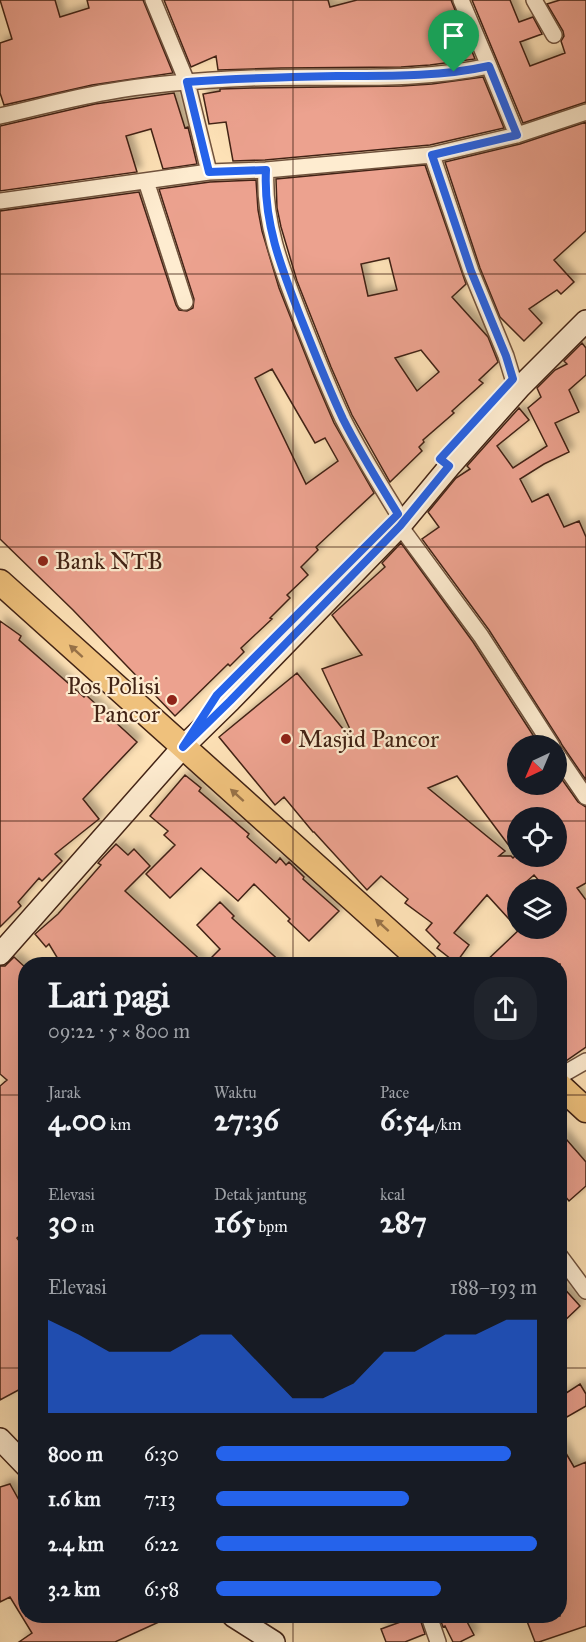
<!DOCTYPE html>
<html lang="id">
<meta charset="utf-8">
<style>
:root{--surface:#171b24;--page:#20242c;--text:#f1f3f6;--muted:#9ea1a6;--accent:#2563eb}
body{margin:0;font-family:"IM FELL Great Primer",serif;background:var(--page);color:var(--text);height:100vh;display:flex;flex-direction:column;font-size:22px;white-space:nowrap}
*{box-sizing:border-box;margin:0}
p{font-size:20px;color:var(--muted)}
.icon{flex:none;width:33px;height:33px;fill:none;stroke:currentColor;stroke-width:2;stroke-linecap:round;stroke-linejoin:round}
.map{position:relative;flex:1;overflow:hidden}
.side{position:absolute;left:18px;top:957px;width:549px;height:666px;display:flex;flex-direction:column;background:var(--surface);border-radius:24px;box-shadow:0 6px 24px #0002}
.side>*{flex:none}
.needle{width:39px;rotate:224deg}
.buttons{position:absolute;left:507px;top:735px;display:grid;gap:12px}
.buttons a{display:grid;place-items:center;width:60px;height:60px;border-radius:50%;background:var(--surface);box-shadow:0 6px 24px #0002;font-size:30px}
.pin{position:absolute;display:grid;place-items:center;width:51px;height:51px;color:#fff;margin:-62px -26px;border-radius:50% 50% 50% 0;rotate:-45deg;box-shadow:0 0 6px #0007}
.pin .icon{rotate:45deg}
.round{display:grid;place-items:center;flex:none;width:63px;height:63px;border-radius:24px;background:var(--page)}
.headline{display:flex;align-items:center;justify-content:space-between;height:102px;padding:0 30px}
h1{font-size:33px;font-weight:700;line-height:45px}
.metrics{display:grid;grid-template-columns:repeat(3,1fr);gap:9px;height:102px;padding:6px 30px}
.metrics div{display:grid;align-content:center}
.metrics b{font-size:30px;font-weight:700}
.metrics small{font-size:16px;font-weight:400}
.metrics p{font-size:16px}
.chart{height:168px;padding:12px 30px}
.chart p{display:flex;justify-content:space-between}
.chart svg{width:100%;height:108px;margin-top:6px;fill:var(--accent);opacity:.7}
ul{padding:0 30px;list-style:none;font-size:20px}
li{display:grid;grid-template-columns:96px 72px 1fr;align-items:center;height:45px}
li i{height:15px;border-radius:8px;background:var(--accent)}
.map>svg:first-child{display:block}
.building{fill:#eca28f;stroke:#422315;stroke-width:1.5;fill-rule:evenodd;filter:url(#shadow)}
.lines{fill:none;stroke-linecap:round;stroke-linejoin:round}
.street-casing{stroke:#71533e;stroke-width:18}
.secondary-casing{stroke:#422315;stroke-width:24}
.primary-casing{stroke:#422315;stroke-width:27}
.street{stroke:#feecd0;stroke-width:15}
.secondary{stroke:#feecd0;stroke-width:21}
.primary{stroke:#efc17c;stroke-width:24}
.oneway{fill:#987248}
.route-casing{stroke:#fff;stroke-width:12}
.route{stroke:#2563eb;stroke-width:8}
.grid{fill:none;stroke:#422315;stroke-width:1.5;stroke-opacity:0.55}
.poi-dot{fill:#8f2418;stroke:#feecd0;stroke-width:2}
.labels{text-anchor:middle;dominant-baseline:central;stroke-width:4.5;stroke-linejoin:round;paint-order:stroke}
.poi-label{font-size:24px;fill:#422315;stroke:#feecd0;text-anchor:start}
</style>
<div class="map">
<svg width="586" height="1642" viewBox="0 0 586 1642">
<defs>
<filter id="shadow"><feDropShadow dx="5" dy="-5" stdDeviation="3" flood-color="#0004"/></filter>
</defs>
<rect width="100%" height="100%" fill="#fee2b7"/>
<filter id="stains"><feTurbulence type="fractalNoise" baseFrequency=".00333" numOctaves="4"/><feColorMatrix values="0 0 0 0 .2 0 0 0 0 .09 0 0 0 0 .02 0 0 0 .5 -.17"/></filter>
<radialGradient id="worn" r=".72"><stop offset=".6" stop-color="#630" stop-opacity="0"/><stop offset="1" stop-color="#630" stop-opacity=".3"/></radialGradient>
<path class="building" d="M 0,0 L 55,0 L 60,17 L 89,8 L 87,0 L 143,0 L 173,73 L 92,85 L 4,105 L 0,93 L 0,43 L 12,39 Z
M 164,0 L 328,0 L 330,7 L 357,0 L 451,0 L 475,59 L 430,65 L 401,67 L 281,68 L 218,70 L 216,56 L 191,67 Z
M 472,0 L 510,0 L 519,22 L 533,17 L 542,34 L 520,42 L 530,66 L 565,53 L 561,41 L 564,36 L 563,31 L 547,4 L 560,0 L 586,0 L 586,102 L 523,123 Z
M 483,77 L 504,128 L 430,145 L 265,160 L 233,161 L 226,122 L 209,124 L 203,94 L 220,91 L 220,89 L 252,88 L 402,86 L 432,84 Z
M 174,93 L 185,128 L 188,127 L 197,164 L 163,169 L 151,129 L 126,136 L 137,172 L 0,191 L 0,126 L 95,104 Z
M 586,122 L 586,231 L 554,260 L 574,282 L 561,294 L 557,290 L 529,309 L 542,323 L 524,341 L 500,317 L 480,268 L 445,162 L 520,144 Z
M 425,165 L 466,284 L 452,297 L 488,337 L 498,362 L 479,380 L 483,383 L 452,411 L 454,413 L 423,440 L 424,442 L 419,447 L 422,451 L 390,482 L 352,415 L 331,367 L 297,281 L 281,227 L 277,208 L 276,179 ZM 389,258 L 397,290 L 368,296 L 361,264 ZM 421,350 L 439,372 L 417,391 L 395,358 Z
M 256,180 L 258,210 L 262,231 L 279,288 L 313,374 L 334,423 L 374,493 L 316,547 L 318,550 L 301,567 L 308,575 L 287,595 L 290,598 L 270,618 L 272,619 L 241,648 L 244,652 L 230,666 L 228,664 L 175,716 L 73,610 L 0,539 L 0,211 L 139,192 L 176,305 L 179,310 L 187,311 L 193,308 L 194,299 L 159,189 L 210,182 ZM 272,369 L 315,443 L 325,438 L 338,461 L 306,484 L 255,378 Z
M 582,343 L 586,348 L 586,375 L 569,390 L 579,412 L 555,423 L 569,452 L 544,464 L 520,479 L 532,502 L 548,494 L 564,527 L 579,521 L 586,537 L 586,780 L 562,745 L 560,741 L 489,630 L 422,539 L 439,527 L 428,512 L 456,478 L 470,469 L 467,466 L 519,408 L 529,420 L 497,446 L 513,468 L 547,446 L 528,408 L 541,397 L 537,388 L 555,370 L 567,364 L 564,361 Z
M 401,543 L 473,642 L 540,746 L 518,746 L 518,784 L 556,784 L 556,771 L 578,802 L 586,807 L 586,883 L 577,888 L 586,900 L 586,1047 L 560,1065 L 560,964 L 483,964 L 521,928 L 556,928 L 556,890 L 547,890 L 534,875 L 518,889 L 518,929 L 487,895 L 454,933 L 469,945 L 456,963 L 437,948 L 440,944 L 426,930 L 432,923 L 405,903 L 408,899 L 381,876 L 367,890 L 314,832 L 313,832 L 284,797 L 275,805 L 219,737 L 297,673 L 353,741 L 355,740 L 322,669 L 362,655 L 332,615 L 385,567 L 382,563 ZM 457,776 L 510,847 L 518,839 L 518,818 L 556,818 L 556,856 L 515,856 L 513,858 L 511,856 L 499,856 L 505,851 L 428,788 Z
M 0,621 L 21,636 L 19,640 L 84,697 L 86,695 L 137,742 L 83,799 L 99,819 L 55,854 L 62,861 L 42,881 L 39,878 L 18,902 L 21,906 L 0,927 Z
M 185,775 L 201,788 L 199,791 L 249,834 L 247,837 L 276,863 L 280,858 L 286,865 L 289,862 L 304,877 L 303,879 L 339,911 L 309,941 L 288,921 L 290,919 L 254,884 L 238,901 L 201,868 L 170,898 L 146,874 L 175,845 L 164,835 L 168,831 L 150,816 Z
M 116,844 L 128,855 L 134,849 L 150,866 L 125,891 L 205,964 L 220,949 L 197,925 L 220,902 L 234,916 L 232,918 L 283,964 L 85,964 L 81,959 L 73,964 L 61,964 L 49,944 L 46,947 L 35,934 L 58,914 L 101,865 L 98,863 Z
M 14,957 L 26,968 L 26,1230 L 17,1238 L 25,1249 L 26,1386 L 0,1400 L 0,1086 L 7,1080 L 0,1074 L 0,966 L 5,966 Z
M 560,1132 L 586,1162 L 586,1186 L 569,1201 L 560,1190 Z
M 560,1284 L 580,1306 L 560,1325 Z
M 580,1384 L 586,1394 L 586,1406 L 567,1417 L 560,1405 L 560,1397 Z
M 560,1443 L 574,1467 L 586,1462 L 586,1626 L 539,1642 L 535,1642 L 525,1616 L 560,1616 Z
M 10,1484 L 19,1500 L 26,1497 L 26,1616 L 88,1616 L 92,1622 L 98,1618 L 100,1622 L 114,1616 L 172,1616 L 115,1642 L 19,1642 L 32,1633 L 10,1597 L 0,1602 L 0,1487 Z
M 417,1616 L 419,1616 L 425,1634 L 405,1642 L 386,1642 L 381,1629 Z
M 439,1616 L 470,1616 L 465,1618 L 474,1635 L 460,1642 L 453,1642 L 445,1626 L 443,1627 Z"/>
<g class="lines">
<g class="street-casing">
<path id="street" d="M 153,0 L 187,82 L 209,172
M 461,0 L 489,66
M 534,0 L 554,35
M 0,116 C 36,108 71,98 107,92 C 155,83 204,80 252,78 C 329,75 414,83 489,66 L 517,135
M 432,155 L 471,271 L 506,356 L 513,379
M 266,170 C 263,224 283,272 302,321 C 315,354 328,387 343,419 C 359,451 379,483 398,514
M 146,181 L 185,302
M 0,201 L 209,172 L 266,170 L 432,155 L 517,135 L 586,112
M 400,526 L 481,636 L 552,746
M 556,753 L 586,797
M 560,1076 L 586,1061
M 560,1256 L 586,1291
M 429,1616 L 438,1642"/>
</g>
<g class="secondary-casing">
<path id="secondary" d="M 0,954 L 183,747 L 230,701 L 400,526 L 449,467 L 520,387 L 586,321
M 0,1439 L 26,1466
M 233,1616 L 274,1642"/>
</g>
<g class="primary-casing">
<path id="primary" d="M 0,582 L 425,964
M 560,1086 L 586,1110"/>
</g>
<use href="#street" class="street"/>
<use href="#secondary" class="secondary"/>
<use href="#primary" class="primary"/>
</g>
<defs><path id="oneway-solid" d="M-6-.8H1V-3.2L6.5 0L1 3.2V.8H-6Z" transform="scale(1.5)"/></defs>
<g class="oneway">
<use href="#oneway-solid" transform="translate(76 651) rotate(-138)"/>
<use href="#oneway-solid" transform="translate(237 795) rotate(-138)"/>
<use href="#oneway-solid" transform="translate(382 925) rotate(-138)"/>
</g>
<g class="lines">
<g class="route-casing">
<path id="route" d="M 489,66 L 517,135 L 432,155 L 471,271 L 506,356 L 513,379 L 440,459 L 449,466 L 400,526 L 230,701 L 183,747 L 217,695 L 398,514 C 379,483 359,451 343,419 C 328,387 315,354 302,321 C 283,272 263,224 266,170 L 209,172 L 187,82 C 237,78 288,77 338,76 C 388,76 440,77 489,66 Z"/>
</g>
<use href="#route" class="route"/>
</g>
<path class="grid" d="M 293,0 L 293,964M 0,274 L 586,274M 0,547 L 586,547M 0,821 L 518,821M 556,821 L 586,821M 0,1095 L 26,1095M 560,1095 L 586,1095M 0,1368 L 26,1368M 560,1368 L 586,1368M 293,1616 L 293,1642"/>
<g class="poi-dot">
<circle cx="43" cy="561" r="6"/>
<circle cx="172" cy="700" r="6"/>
<circle cx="286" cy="739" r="6"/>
</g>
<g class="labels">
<g class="poi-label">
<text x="55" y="561">Bank NTB</text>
<text x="160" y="686" text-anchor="end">Pos Polisi<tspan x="160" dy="28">Pancor</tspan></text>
<text x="298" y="739">Masjid Pancor</text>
</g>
</g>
<rect width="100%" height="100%" filter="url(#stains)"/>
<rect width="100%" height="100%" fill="url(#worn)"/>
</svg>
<div class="buttons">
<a><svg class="needle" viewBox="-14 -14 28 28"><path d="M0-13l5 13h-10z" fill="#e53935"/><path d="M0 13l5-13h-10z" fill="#9ea1a6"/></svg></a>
<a><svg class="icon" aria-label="locate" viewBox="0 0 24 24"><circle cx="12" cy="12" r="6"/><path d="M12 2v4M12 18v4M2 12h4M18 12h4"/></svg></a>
<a><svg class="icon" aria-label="layers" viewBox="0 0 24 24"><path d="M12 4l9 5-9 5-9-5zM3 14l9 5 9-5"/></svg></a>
</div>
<div class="pin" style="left:454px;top:72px;background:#1e9e55"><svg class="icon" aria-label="arrive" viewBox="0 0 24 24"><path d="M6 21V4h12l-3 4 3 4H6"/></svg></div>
<section class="side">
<div class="headline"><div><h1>Lari pagi</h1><p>09:22 · 5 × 800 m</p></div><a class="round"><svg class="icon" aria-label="share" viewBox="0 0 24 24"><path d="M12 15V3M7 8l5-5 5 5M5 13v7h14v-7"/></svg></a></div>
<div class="metrics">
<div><p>Jarak</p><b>4.00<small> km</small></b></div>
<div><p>Waktu</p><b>27:36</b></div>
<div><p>Pace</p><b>6:54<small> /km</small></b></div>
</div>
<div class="metrics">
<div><p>Elevasi</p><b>30<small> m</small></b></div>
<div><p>Detak jantung</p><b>165<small> bpm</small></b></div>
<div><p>kcal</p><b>287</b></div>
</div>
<div class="chart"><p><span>Elevasi</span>188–193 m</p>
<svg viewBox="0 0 160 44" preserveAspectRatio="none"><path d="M0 44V6L10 12L20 19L30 19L40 19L50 12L60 12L70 25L80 38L90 38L100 32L110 19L120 19L130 12L140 12L150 6L160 6V44z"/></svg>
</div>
<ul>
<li><b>800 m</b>6:30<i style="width:92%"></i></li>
<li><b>1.6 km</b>7:13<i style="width:60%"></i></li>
<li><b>2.4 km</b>6:22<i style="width:100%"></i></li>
<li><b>3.2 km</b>6:58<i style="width:70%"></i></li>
</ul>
</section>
</div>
